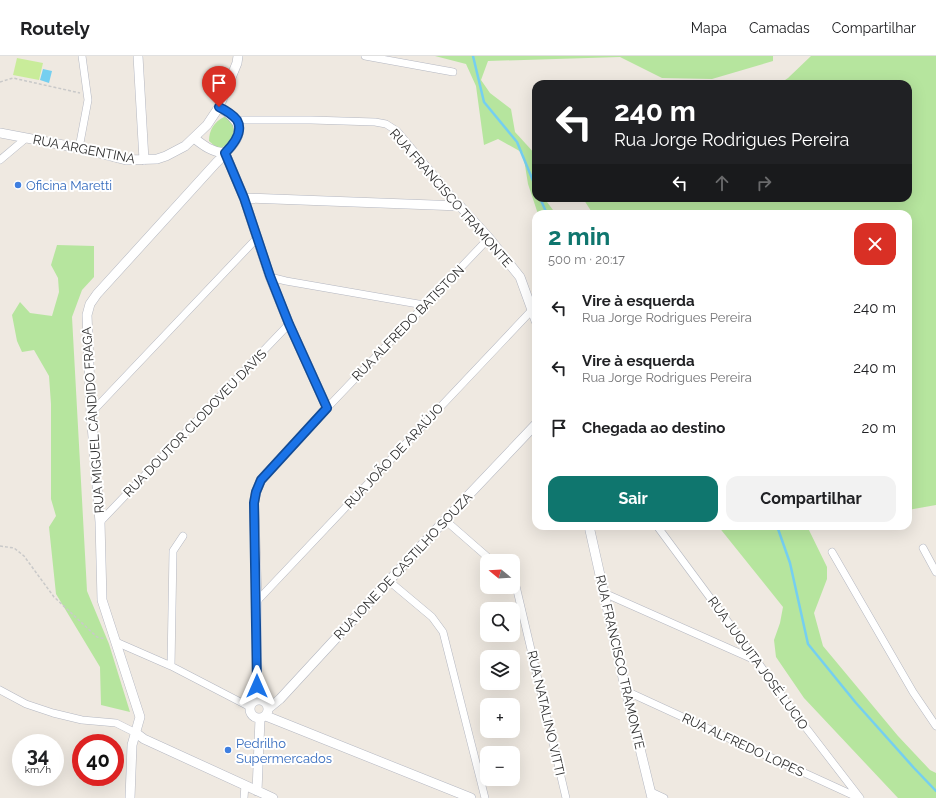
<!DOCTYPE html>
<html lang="pt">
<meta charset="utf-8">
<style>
body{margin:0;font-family:Raleway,sans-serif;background:#f2f2f2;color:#202124;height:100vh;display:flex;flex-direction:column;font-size:15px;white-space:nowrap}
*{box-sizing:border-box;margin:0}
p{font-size:13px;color:#757577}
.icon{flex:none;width:22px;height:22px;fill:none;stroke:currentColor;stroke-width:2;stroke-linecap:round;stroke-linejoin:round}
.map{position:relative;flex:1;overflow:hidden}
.side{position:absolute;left:532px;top:154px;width:380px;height:320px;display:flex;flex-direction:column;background:#fff;border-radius:12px;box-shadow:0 4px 16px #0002}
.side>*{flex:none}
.hud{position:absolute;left:532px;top:24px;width:380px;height:122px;border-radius:12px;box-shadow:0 4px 16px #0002;background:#202124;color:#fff;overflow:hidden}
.needle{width:26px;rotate:288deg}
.fabs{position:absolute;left:480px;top:498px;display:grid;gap:8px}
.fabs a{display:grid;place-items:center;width:40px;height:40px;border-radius:8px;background:#fff;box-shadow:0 4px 16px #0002;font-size:20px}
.speed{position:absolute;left:12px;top:678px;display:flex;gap:8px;font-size:20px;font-weight:700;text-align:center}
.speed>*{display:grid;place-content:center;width:52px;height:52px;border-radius:50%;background:#fff;box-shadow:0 4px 16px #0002;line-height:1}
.speed small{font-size:10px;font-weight:400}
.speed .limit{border:6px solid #d22;background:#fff;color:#111}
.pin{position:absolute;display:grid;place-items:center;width:34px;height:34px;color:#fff;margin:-41px -17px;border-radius:50% 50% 50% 0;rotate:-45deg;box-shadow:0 0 4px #0007}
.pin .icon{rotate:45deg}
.me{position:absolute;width:44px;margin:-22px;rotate:0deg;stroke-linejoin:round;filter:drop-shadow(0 0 3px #0008)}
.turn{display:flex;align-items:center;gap:14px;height:84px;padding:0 16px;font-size:18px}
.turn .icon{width:52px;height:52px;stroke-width:2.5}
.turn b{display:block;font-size:28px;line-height:34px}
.lanes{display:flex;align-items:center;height:38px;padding:0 16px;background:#0003;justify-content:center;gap:20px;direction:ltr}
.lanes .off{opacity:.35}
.round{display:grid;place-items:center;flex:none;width:42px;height:42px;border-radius:12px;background:#f2f2f2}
.summary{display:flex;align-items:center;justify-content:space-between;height:68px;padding:0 16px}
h1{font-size:24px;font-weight:700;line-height:30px;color:#0f766e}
.primary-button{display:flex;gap:8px;margin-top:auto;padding:8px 16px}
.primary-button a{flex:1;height:46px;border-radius:12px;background:#0f766e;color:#fff;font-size:16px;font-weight:700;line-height:46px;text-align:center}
.primary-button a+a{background:#f2f2f2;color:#202124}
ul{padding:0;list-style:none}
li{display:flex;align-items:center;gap:12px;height:60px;padding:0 16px}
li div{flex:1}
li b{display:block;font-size:15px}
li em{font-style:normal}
header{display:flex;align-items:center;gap:24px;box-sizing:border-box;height:56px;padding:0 20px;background:#fff;border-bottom:1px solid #e0e0e0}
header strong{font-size:19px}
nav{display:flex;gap:22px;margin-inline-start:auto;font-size:14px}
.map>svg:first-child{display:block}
.green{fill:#b6e59e}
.pitch{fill:#c9ec9a}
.water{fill:#75cff0}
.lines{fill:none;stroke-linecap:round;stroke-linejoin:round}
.stream{stroke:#75cff0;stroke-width:2.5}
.street-casing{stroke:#b4b7c1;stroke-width:8}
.secondary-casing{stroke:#b4b7c1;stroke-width:10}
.path{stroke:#c9c9c9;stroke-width:1.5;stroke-dasharray:3 2;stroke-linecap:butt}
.street{stroke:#fff;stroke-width:7}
.secondary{stroke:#fff;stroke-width:9}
.route-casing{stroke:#114b97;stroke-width:10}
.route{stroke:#1a73e8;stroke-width:7}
.shop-dot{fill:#3f7fe0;stroke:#fff;stroke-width:1.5}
.labels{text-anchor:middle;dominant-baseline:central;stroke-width:4;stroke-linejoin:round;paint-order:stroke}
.street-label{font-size:13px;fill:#2e2e2e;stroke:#fff}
.shop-label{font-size:13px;fill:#366cbe;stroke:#fff;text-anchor:start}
</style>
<header>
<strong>Routely</strong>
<nav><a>Mapa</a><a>Camadas</a><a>Compartilhar</a></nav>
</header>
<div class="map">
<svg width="936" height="742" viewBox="0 0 936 742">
<rect width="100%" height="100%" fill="#efe9e1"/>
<!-- green -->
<path class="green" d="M435,0H773V5L712,23L662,22L620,1L488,5L481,24L490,37L511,53L515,76L536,99V142H544L556,158H538L528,128L523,97L498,83L484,89L476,30L466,8Z
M811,0H936V449L908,454V158H593L584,144L583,142H908V28H779L788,22Z
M224,61C242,63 234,90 218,93L209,85C209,74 214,66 224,61Z
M57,189L94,190V221L82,234L72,261L87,535L109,588L130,656L101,649L100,611L56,538L49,471L56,460L51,443V348L49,320L34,294L22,296L17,285L12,259L20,246L30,257L52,260L59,236L58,222L51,209Z
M718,470H807L827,511V523L814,557L823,590L898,680L930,714L936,717V742H898L804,642L776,601L774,584L780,567L783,551Z"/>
<!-- pitch -->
<path class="pitch" d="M17,2L43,7L39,24L13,19Z"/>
<!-- water -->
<path class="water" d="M43,13L52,15L49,27L40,24Z"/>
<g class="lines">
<!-- stream -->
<path class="stream" d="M473,0L484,46L517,86L536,132
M540,142L547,158
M777,470L790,507L808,588L856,647L914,712L936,735"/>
<defs>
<path id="street" d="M365,0L453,16
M237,64H311L375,66L386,68L397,75L460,150
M79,92L88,44L82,0
M0,104L25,83
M270,221L286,225L424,249
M327,352L489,182
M91,357L258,181
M445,464L492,505
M100,466L289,268
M657,470L757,605L790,651L860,742
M923,492L936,516
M832,496L913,636L936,670
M389,525L432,561L443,576L485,742
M513,525L516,530L566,742
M604,537L755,604
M257,545L532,254
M116,586L171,610L250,651
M171,610L173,495L183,480
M0,634L26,648L53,657L82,664L116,667L136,677
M626,635L859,742
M651,736L664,742
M244,742L245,729"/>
<path id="secondary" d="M138,0L144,104
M0,77L79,92L126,104L157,103L166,100L185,90L207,69L219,51L237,7L238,0
M194,82C204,90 212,96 225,97C246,78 242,65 219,51
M225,97L244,142L270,221L289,268L327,352L261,424L256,436L254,447L257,545V644
M244,142L460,150L489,182L520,221L536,265
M589,470L626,635L652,742
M250 653a9 9 0 1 1 18 0a9 9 0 1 1-18 0Z
M269,652L280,643L445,464L536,368
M266,660L471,742
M136,677L144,683L273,742
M257,735L260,663
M130,742L132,689L140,661L102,544L100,466L91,357L87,259L90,248L97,238L216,107L225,98"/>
</defs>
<!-- street casing -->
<use href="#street" class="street-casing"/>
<!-- secondary casing -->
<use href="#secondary" class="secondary-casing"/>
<!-- path -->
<path class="path" d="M0,26L13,22L80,37
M0,490L14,492L24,500L54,541L97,581L105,583"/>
<!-- street -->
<use href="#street" class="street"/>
<!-- secondary -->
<use href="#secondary" class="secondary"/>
</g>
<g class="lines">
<defs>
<path id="route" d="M219,51C225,54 233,59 237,64C244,76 233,89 225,97L244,142L270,220L289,268L327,352L261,424L256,436L254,447L257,630"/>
</defs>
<!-- route casing -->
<use href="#route" class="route-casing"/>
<!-- route -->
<use href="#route" class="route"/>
</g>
<!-- markers -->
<g class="shop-dot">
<circle cx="18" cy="129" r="4"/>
<circle cx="228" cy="694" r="4"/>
</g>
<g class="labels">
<!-- street labels -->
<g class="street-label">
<text transform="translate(84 93) rotate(11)">RUA ARGENTINA</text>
<text transform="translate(451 142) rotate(49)">RUA FRANCISCO TRAMONTE</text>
<text transform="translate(408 267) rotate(-46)">RUA ALFREDO BATISTON</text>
<text transform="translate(93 364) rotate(-94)">RUA MIGUEL CÂNDIDO FRAGA</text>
<text transform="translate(195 367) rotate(-46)">RUA DOUTOR CLODOVEU DAVIS</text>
<text transform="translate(394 400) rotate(-47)">RUA JOÃO DE ARAÚJO</text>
<text transform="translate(403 510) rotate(-47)">RUA IONE DE CASTILHO SOUZA</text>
<text transform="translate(620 606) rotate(77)">RUA FRANCISCO TRAMONTE</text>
<text transform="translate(758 607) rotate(54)">RUA JUQUITA JOSÉ LUCIO</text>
<text transform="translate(546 657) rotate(77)">RUA NATALINO VITTI</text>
<text transform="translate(743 689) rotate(25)">RUA ALFREDO LOPES</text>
</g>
<!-- shop labels -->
<g class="shop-label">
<text x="26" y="129">Oficina Maretti</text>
<text x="236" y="687">Pedrilho<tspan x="236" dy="15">Supermercados</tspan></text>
</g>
</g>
</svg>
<div class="fabs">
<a><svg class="needle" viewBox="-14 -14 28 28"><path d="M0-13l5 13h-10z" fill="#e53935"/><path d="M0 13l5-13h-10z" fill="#757577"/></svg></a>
<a><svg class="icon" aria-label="search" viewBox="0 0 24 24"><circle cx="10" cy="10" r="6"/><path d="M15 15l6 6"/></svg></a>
<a><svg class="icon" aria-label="layers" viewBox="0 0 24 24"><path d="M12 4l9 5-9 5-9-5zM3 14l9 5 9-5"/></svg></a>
<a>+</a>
<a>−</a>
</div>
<div class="speed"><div>34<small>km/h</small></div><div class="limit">40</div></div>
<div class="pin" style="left:219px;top:51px;background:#d93025"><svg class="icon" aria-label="arrive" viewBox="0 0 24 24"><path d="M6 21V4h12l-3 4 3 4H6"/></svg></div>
<svg class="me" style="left:257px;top:630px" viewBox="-20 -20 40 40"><path d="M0-17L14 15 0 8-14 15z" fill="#1a73e8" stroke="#fff" stroke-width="4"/></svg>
<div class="hud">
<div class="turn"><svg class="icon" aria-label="left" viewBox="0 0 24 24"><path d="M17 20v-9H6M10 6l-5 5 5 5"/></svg><div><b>240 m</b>Rua Jorge Rodrigues Pereira</div></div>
<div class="lanes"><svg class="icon" aria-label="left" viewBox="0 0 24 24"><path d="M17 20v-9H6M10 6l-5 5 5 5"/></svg><svg class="icon off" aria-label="ahead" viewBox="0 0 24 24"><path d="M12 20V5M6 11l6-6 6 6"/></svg><svg class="icon off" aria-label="right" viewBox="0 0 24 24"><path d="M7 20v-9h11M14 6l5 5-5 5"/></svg></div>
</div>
<section class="side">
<div class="summary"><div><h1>2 min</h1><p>500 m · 20:17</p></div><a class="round" style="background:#d93025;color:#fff"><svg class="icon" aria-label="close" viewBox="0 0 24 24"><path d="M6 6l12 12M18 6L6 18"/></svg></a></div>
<ul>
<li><svg class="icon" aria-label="left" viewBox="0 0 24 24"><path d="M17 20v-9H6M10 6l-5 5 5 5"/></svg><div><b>Vire à esquerda</b><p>Rua Jorge Rodrigues Pereira</p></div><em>240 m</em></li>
<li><svg class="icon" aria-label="left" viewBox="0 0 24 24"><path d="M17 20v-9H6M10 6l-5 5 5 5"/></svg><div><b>Vire à esquerda</b><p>Rua Jorge Rodrigues Pereira</p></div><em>240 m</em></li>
<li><svg class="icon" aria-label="arrive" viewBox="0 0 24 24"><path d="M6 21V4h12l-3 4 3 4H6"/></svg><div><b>Chegada ao destino</b></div><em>20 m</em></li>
</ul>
<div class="primary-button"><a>Sair</a><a>Compartilhar</a></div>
</section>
</div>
